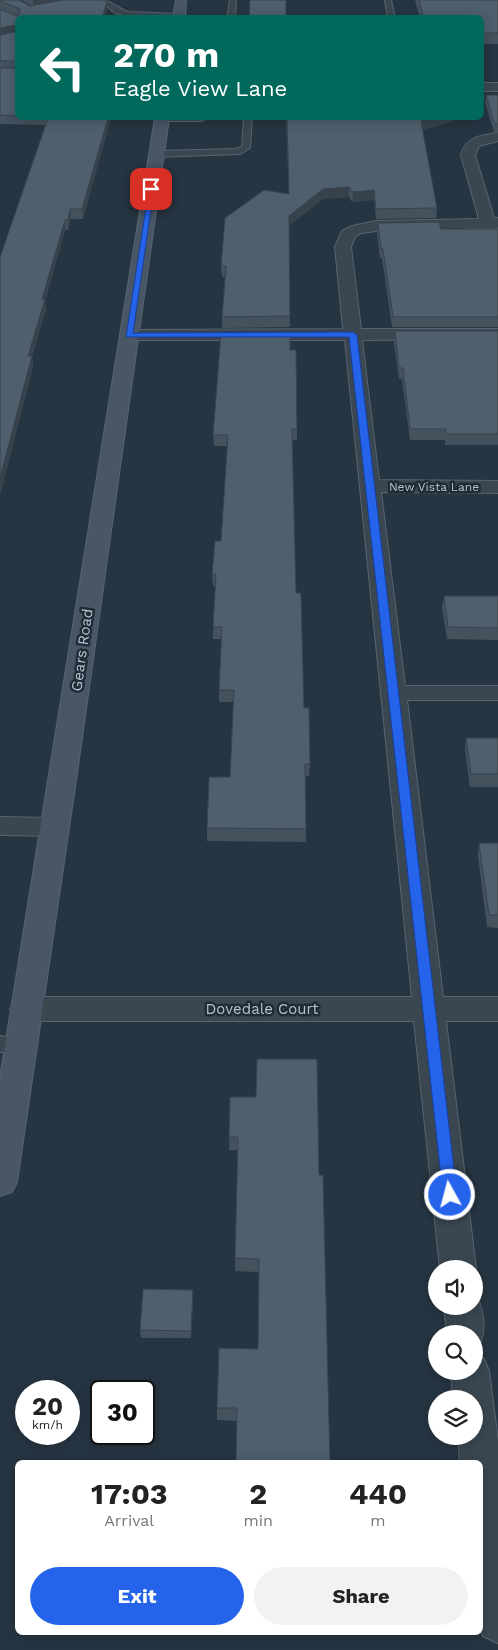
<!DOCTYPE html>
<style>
body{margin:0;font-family:"Work Sans",sans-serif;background:#f2f2f2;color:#222;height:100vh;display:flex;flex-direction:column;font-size:19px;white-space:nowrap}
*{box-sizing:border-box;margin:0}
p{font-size:16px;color:#767676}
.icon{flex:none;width:28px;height:28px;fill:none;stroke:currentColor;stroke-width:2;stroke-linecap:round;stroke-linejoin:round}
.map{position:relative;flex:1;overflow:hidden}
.panel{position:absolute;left:15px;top:1460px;width:468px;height:175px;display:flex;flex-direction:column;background:#fff;border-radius:8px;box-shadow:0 2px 12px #0003}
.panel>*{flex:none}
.hud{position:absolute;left:15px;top:15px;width:469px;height:105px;border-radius:8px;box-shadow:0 2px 12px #0003;background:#00695c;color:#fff;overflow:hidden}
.buttons{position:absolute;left:428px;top:1260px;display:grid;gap:10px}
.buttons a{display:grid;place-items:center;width:55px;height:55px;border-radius:50%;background:#fff;box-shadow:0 2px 12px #0003;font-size:25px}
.speed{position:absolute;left:15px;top:1380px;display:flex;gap:10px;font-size:25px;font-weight:700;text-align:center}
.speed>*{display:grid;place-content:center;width:65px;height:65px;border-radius:50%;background:#fff;box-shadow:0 2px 12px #0003;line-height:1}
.speed small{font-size:12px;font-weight:400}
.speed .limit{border:2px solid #111;border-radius:8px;background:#fff;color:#111}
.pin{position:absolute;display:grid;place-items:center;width:42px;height:42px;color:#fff;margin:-21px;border-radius:10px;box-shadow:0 2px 8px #0006}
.me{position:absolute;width:55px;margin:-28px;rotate:353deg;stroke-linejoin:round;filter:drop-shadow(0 0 4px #0008)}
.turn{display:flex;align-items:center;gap:18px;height:105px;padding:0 15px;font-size:22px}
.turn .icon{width:65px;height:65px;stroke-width:2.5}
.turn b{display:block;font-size:35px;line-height:42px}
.eta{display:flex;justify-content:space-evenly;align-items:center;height:85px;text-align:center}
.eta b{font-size:30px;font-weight:700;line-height:35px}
.action{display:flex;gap:10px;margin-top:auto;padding:10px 15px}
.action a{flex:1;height:58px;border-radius:30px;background:#2563eb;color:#fff;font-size:20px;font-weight:700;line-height:58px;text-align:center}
.action a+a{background:#f2f2f2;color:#222}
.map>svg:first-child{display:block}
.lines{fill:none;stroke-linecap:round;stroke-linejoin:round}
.service-casing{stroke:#58646f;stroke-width:2}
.minor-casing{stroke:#58646f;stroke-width:2}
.tertiary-casing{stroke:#58646f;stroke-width:2}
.secondary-casing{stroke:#58646f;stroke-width:2}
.service{fill:#3a4751;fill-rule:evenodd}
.minor{fill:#3a4751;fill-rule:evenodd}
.tertiary{fill:#3a4751;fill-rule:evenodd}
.secondary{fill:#485665;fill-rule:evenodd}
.wall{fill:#44525e}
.shaded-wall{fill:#37424c}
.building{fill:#4f5f6d;stroke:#37424c}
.route{fill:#2563eb;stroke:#184099}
.labels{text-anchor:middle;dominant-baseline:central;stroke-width:5;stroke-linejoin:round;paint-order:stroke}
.far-street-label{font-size:12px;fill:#b7c1cc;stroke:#1f2c37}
.street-label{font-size:15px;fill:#b7c1cc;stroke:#1f2c37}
</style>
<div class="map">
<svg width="498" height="1650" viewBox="0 0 498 1650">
<rect width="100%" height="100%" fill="#263542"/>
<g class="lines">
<defs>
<path id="service" d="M100,0C111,0 117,8 128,12L179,14L183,16H127L115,13Z
M230,0H236L235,18H227Z
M385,0H391L395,18H388Z
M158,118H206L202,121H162Z
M244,118H252L250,148L240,154L157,157L153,154L157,151L236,149L242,147Z
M0,1036L27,1040L30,1045L27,1050L20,1053L0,1052Z"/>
<path id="minor" d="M498,133V141L479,146L475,155L494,218H498V228L376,231L361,233L355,237L351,247L361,329H498V339L362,340L379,480L498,481V493L381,492L405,686H498V700H407L443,997H498V1021H446L476,1269L474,1274V1269H440L414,1021H26L15,1017L10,1009L15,1001L26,997H412L345,340H129L123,339L120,335L123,331L129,330L343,329L335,247L342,231L352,226L376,221L479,219L461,155C465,137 482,135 498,133Z
M0,817L54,818L64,821L68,827L64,833L54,836L0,835Z
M474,1293L476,1294C484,1312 487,1329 479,1346L474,1348V1334H447L444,1306H474Z
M474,1355L484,1359L489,1371L498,1441V1643L483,1636L480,1630V1462H460L458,1436H474V1399H453L451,1371H474Z"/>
<path id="tertiary" d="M481,83H498V91H481Z"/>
<path id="secondary" d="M176,0H186L185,18H173Z
M155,118H169L77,773L17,1182L12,1192L0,1196V1078Z"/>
</defs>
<!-- service casing -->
<use href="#service" class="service-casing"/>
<!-- minor casing -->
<use href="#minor" class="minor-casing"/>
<!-- tertiary casing -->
<use href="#tertiary" class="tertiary-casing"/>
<!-- secondary casing -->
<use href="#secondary" class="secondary-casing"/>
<!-- service -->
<use href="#service" class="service"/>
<!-- minor -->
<use href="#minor" class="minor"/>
<!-- tertiary -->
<use href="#tertiary" class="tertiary"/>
<!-- secondary -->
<use href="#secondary" class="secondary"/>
</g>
<!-- wall -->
<path class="wall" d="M0,0L30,6H32L21,0H103L107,10L105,18H18V118H111L83,219H71L68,230H65L45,302L46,309L32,357L33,367L0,495L45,125L0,124Z
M415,0H498V44H481V18H420Z
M486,95H498V133L494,132L485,103Z
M286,118H453V121L422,130L437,208L436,218L376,219L374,200L352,202L349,197L323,199L289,225L290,327L222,328V317L225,277H222L221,266L289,194Z
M378,223L441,229H498V327H392L382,258H380L377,233Z
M395,331H498V445H445V440H410L402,379H399L394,342Z
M290,350L297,429V440H292L296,593L304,708L310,764L309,776H306V842L207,841V828L230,777L233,702H219V690L221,639H213V627L215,586H213L212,574L221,541L227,446H214L213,435Z
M444,596H498V640L447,639L442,608Z
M466,738H498V787H470L465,750Z
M479,843H498V928L487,927L478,856Z
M230,1097L319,1175L237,1421L217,1420V1408L258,1349L259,1272L235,1271L238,1150H229Z
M193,1297L191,1338H141L140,1330Z"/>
<!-- shaded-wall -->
<path class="shaded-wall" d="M33,0H74L33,6Z
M107,2V10L105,18H102Z
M17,24L18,32L0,37V28Z
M108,118H111L83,219L82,209Z
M433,118H453V121L420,131L421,121Z
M349,187V197L323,199L289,226V216L323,189Z
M374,190V200L352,202L353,192Z
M70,209L71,219L68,230V220Z
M65,220V230L45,302L46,309L32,357L33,367L0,495V478L28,356L42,299Z
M193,1290V1297L191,1338V1331Z"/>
<!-- building -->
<path class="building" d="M0,0H19L30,6L63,0H103L107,2L102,18H18V25L0,28V9L17,16L19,15L20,9L0,1Z
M250,0H286V18H249Z
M419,0H498V33H481V18H424Z
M18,31V61H0V35Z
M0,68H18V116L0,115Z
M486,95H498V124L494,123Z
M48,118H108L82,209H70L68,220H65L42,299H45L28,356H32L0,478V257Z
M287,118H433L421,121L437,208L376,209L374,190L353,192L349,187L323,189L289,216L290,316L222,317L226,266H221L225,218L264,190L289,194Z
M439,222L441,229H498V317H393L383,249H381L378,223Z
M395,331H498V434H446V429H410L403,368H399Z
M221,332H290V350H296L297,429H292L296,593H301L304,708H309L310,764H305L306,829L207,828L209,777H230L234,690H219L222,627H213L216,574H212L215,541H221L228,435H213Z
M444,596H498V628L448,627Z
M466,738H498V774H471Z
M479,843H498V915H489Z
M257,1059H317L319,1175H323L330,1462H236L237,1408H217L219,1348L258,1349L259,1259L235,1258L238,1137H229L230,1097H256Z
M143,1289L193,1290L191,1331L140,1330Z"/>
<!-- route -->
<path class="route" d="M149,188L154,189L133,333L353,332L357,335L457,1195L455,1199L450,1201L445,1199L443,1195L349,337H126Z"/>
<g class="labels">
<!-- far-street labels -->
<g class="far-street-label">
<text x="434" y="487">New Vista Lane</text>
</g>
<!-- street labels -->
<g class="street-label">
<text transform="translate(82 650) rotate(-82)">Gears Road</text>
<text x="262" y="1009">Dovedale Court</text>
</g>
</g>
</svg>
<div class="buttons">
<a><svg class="icon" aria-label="sound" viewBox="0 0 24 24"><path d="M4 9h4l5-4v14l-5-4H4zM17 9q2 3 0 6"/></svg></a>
<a><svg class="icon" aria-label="search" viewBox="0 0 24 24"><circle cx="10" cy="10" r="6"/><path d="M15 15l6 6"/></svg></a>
<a><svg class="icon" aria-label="layers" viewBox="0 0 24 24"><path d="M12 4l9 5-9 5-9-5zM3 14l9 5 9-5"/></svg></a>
</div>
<div class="speed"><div>20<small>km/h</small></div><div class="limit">30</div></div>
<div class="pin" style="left:151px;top:189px;background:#d93025"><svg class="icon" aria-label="arrive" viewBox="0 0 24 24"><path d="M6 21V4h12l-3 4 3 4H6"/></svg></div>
<svg class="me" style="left:450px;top:1195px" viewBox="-20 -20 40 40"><circle r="17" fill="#2563eb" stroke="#fff" stroke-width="3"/><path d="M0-11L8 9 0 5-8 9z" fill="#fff"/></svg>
<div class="hud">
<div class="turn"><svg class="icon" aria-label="left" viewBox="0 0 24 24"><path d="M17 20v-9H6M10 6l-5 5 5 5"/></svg><div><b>270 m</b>Eagle View Lane</div></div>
</div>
<section class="panel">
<div class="eta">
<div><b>17:03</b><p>Arrival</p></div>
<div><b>2</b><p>min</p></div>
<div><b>440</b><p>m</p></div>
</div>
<div class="action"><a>Exit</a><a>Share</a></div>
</section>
</div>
